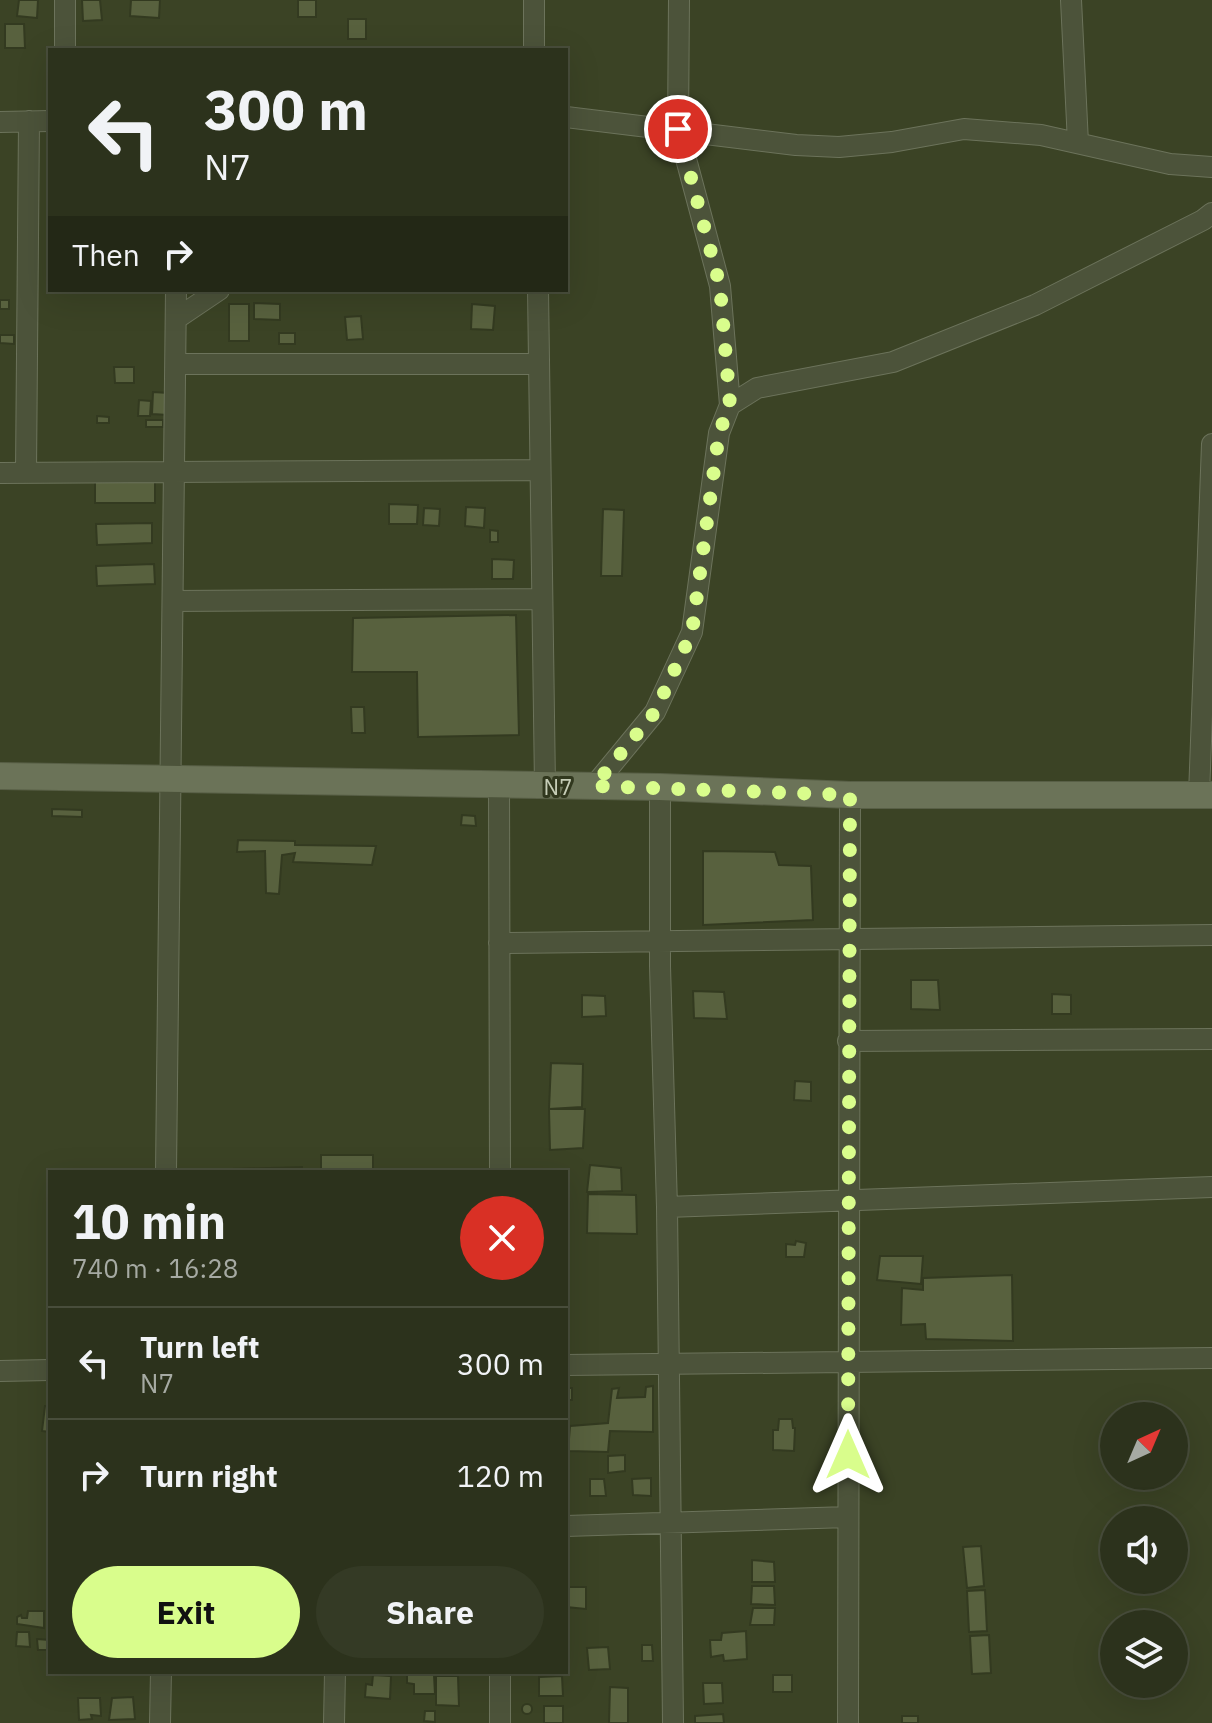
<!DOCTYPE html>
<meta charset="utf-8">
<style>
body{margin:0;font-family:"IBM Plex Sans",sans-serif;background:#343a25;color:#f1f3f6;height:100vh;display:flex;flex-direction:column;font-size:30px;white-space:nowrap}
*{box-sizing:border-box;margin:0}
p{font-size:26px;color:#a6aaa3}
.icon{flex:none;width:44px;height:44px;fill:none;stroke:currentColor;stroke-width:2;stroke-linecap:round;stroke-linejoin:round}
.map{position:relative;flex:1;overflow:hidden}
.details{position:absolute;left:48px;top:1170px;width:520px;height:504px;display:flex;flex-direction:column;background:#2c321c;border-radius:0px;box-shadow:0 8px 32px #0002,0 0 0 2px #484d3b}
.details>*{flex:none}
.guide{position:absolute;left:48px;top:48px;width:520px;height:244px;border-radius:0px;box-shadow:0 8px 32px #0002,0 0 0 2px #484d3b;background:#2c321c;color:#f1f3f6;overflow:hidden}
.needle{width:52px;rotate:44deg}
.controls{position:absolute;left:1100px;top:1402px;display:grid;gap:16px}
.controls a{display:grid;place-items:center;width:88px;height:88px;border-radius:50%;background:#2c321c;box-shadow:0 8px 32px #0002,0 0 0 2px #484d3b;font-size:40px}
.pin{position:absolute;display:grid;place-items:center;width:68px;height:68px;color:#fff;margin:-34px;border:4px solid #fff;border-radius:50%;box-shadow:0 2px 8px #0007}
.me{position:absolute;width:88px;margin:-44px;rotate:0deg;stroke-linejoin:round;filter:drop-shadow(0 0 6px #0008)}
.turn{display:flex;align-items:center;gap:28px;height:168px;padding:0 24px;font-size:36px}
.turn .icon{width:104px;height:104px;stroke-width:2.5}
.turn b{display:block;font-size:56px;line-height:68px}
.then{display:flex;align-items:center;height:76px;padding:0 24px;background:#0003;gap:16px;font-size:30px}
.round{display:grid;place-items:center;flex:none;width:84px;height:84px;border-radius:42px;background:#343a25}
.head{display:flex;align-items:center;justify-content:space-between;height:136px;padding:0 24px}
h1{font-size:48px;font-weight:700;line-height:60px}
.cta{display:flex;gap:16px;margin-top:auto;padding:16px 24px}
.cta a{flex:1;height:92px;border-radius:48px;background:#d9fd8c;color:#111;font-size:32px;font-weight:700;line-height:92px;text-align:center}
.cta a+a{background:#343a25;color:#f1f3f6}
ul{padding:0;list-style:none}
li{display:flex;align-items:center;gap:24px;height:112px;padding:0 24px;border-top:2px solid #484d3b}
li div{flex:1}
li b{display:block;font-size:30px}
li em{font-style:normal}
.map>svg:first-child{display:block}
.building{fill:#58613e;stroke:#333a20;stroke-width:2}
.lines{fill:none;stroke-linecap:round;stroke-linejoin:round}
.minor-casing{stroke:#6c735b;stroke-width:22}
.major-casing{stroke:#585f46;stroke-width:28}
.minor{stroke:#4c533a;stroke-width:20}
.major{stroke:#6b7358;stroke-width:26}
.route{stroke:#d9fd8c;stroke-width:14;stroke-dasharray:0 25.2}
.labels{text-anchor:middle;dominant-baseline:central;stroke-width:6;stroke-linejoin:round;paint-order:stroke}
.street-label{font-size:22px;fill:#c6cdb7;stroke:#31381e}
</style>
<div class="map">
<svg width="1212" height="1723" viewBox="0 0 1212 1723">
<rect width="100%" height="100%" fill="#3b4325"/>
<!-- building -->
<path class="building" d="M19,0H38L37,18L17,16Z
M82,0H100L102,20L83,21Z
M131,0H160L159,18L130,16Z
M298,0H316V17H298Z
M348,19H366V39H348Z
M5,24H24L25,48H5Z
M0,300H9V309H0Z
M254,303L280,304V320L254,319Z
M229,304H249V341H229Z
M472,304L495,306L493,330L471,329Z
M361,316L363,339L347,340L345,317Z
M279,333H295V344H279Z
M0,335H14V344L0,343Z
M114,367H134V383H115Z
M153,392L169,393L168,415L152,414Z
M139,400L151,401L150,416H138Z
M97,416L109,417V423H97Z
M146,420H163V427H146Z
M95,480H155V503H95Z
M389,504L418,505L417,524H389Z
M466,507L485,508L484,528L465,526Z
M424,508L440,509L439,526L423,525Z
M603,509L624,510L622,576H601Z
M152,523V543L97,545L96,524Z
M490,530L498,531V542H490Z
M492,559L514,560L513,579H492Z
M154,564L155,584L97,586L96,566Z
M516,615L519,735L418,737L417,672H352L353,618Z
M351,707H364L365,733H352Z
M52,809L82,810V817L52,816Z
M462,815L475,816L476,826L461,825Z
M238,840L295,841V845L376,846L372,865L293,862L295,853L282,855L279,894L266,893L265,851L237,852Z
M703,851L775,852L779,865L811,866L813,920L703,925Z
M911,980H938L940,1010L911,1009Z
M693,991L724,992L727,1019L694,1018Z
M1052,994L1071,995V1014H1052Z
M582,995L605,996L606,1016L582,1017Z
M551,1063L583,1064L582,1107L549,1109Z
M795,1081L811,1082V1101L794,1100Z
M549,1109H585L583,1148L550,1150Z
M321,1155H373V1170H321Z
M590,1165L621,1168L622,1191L587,1192Z
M302,1167V1172H201V1170Z
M588,1194L636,1195L637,1234L587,1233Z
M796,1241L806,1243L804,1257H786V1244L795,1245Z
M880,1256H923L921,1284L877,1280Z
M1012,1275L1013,1341L926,1339L925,1324L901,1325L902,1288L923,1290V1278Z
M653,1386V1432L610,1431L608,1452L568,1451L570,1426L608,1423L612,1389L619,1388L617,1398L645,1397L646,1387Z
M566,1388H572V1400H566Z
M45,1406H50V1432L42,1431Z
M779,1419H792L793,1428H795L794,1451L773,1450V1430H778Z
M625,1455V1471L608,1473V1456Z
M651,1478V1496L633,1495L632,1479Z
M590,1479H604L606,1496H590Z
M981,1546L984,1586L967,1588L963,1547Z
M752,1560L774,1562L775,1582H752Z
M752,1586H774L775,1605L751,1604Z
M566,1587H586V1609L566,1607Z
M985,1590L987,1631L969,1632L967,1591Z
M753,1608H775L774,1625H750Z
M28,1611H44V1628L17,1624V1617L21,1615L22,1618H27Z
M746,1631L747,1659L724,1661L723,1655L711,1657L710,1640H721L722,1633Z
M17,1632H29L30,1647L16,1646Z
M989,1635L991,1673L972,1674L970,1636Z
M37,1639L50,1640V1650H38Z
M642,1645H652L653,1661H642Z
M608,1647L610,1669L589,1670L587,1648Z
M373,1675L391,1676L390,1699L365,1697L366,1684L372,1685Z
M407,1675H434L435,1694H414V1684L407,1683Z
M773,1675H792V1692H773Z
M436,1676H458L459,1706L436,1705Z
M562,1676L563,1696H539V1677Z
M703,1683H722L723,1703L704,1704Z
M610,1687L628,1688V1723H609Z
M133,1697L135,1719L109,1720L112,1698Z
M78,1698H100L101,1716L91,1715L92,1719L79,1720Z
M522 1709a5 5 0 1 1 10 0a5 5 0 1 1-10 0Z
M544,1706H563V1723H544Z
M425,1711H435V1722L424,1721Z
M723,1714L724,1723H695V1716Z
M902,1716H918V1723H902Z"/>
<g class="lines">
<defs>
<path id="minor" d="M534,0V50
M679,0L678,129L720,286L730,405
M1071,0L1078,143
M65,50V0
M566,117L796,145L839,147L892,142L964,129L1041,135L1170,164L1212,167
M0,122L50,121
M538,290L545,786
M176,319L219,290
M176,364H539
M0,473L540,470
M26,473L29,121
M173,601L542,599
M499,785L500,1172
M594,786L655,712L692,632L719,433L730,405L757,388L893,362L1035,305L1203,220L1212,213
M660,787V966L667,1207L673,1723
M1199,795L1212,444
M499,943L1212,935
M848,1041L1212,1039
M166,1172L176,290
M667,1207L1212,1187
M566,1365L1212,1358
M0,1371L50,1370
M566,1526L848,1517
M500,1672V1723
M160,1723L161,1672
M334,1723L335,1672
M848,1723L850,795"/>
<path id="major" d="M0,776L660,787L850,795H1212"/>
</defs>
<!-- minor casing -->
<use href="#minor" class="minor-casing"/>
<!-- major casing -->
<use href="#major" class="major-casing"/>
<!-- minor -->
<use href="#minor" class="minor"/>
<!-- major -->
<use href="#major" class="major"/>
</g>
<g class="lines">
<!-- route -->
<path class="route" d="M678,129L720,286L730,405L719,433L692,632L655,712L594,786L850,795L848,1455"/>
</g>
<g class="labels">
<!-- street labels -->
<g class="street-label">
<text x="558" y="786">N7</text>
</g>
</g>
</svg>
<div class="controls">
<a><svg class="needle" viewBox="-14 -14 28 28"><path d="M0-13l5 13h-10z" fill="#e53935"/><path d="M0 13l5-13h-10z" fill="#a6aaa3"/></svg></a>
<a><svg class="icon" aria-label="sound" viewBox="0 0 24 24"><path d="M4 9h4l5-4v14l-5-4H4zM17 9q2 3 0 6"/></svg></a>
<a><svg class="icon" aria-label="layers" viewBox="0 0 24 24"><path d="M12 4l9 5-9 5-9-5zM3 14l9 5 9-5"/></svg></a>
</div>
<div class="pin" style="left:678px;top:129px;background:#d93025"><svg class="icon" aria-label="arrive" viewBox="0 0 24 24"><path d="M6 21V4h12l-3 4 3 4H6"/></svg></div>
<svg class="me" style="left:848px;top:1455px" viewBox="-20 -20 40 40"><path d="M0-17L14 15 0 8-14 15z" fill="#d9fd8c" stroke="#fff" stroke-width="4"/></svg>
<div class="guide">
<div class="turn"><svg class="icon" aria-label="left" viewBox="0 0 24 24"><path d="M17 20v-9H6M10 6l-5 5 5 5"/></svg><div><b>300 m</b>N7</div></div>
<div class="then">Then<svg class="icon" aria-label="right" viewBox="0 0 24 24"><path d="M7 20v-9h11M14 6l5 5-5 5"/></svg></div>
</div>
<section class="details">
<div class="head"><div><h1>10 min</h1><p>740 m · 16:28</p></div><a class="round" style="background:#d93025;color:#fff"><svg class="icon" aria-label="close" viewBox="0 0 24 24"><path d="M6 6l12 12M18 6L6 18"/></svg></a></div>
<ul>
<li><svg class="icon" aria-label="left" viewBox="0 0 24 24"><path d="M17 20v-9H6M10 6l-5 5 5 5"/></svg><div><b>Turn left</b><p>N7</p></div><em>300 m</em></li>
<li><svg class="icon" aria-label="right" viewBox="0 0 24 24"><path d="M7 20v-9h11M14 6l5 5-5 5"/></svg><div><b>Turn right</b></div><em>120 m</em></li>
</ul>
<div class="cta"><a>Exit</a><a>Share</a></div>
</section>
</div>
